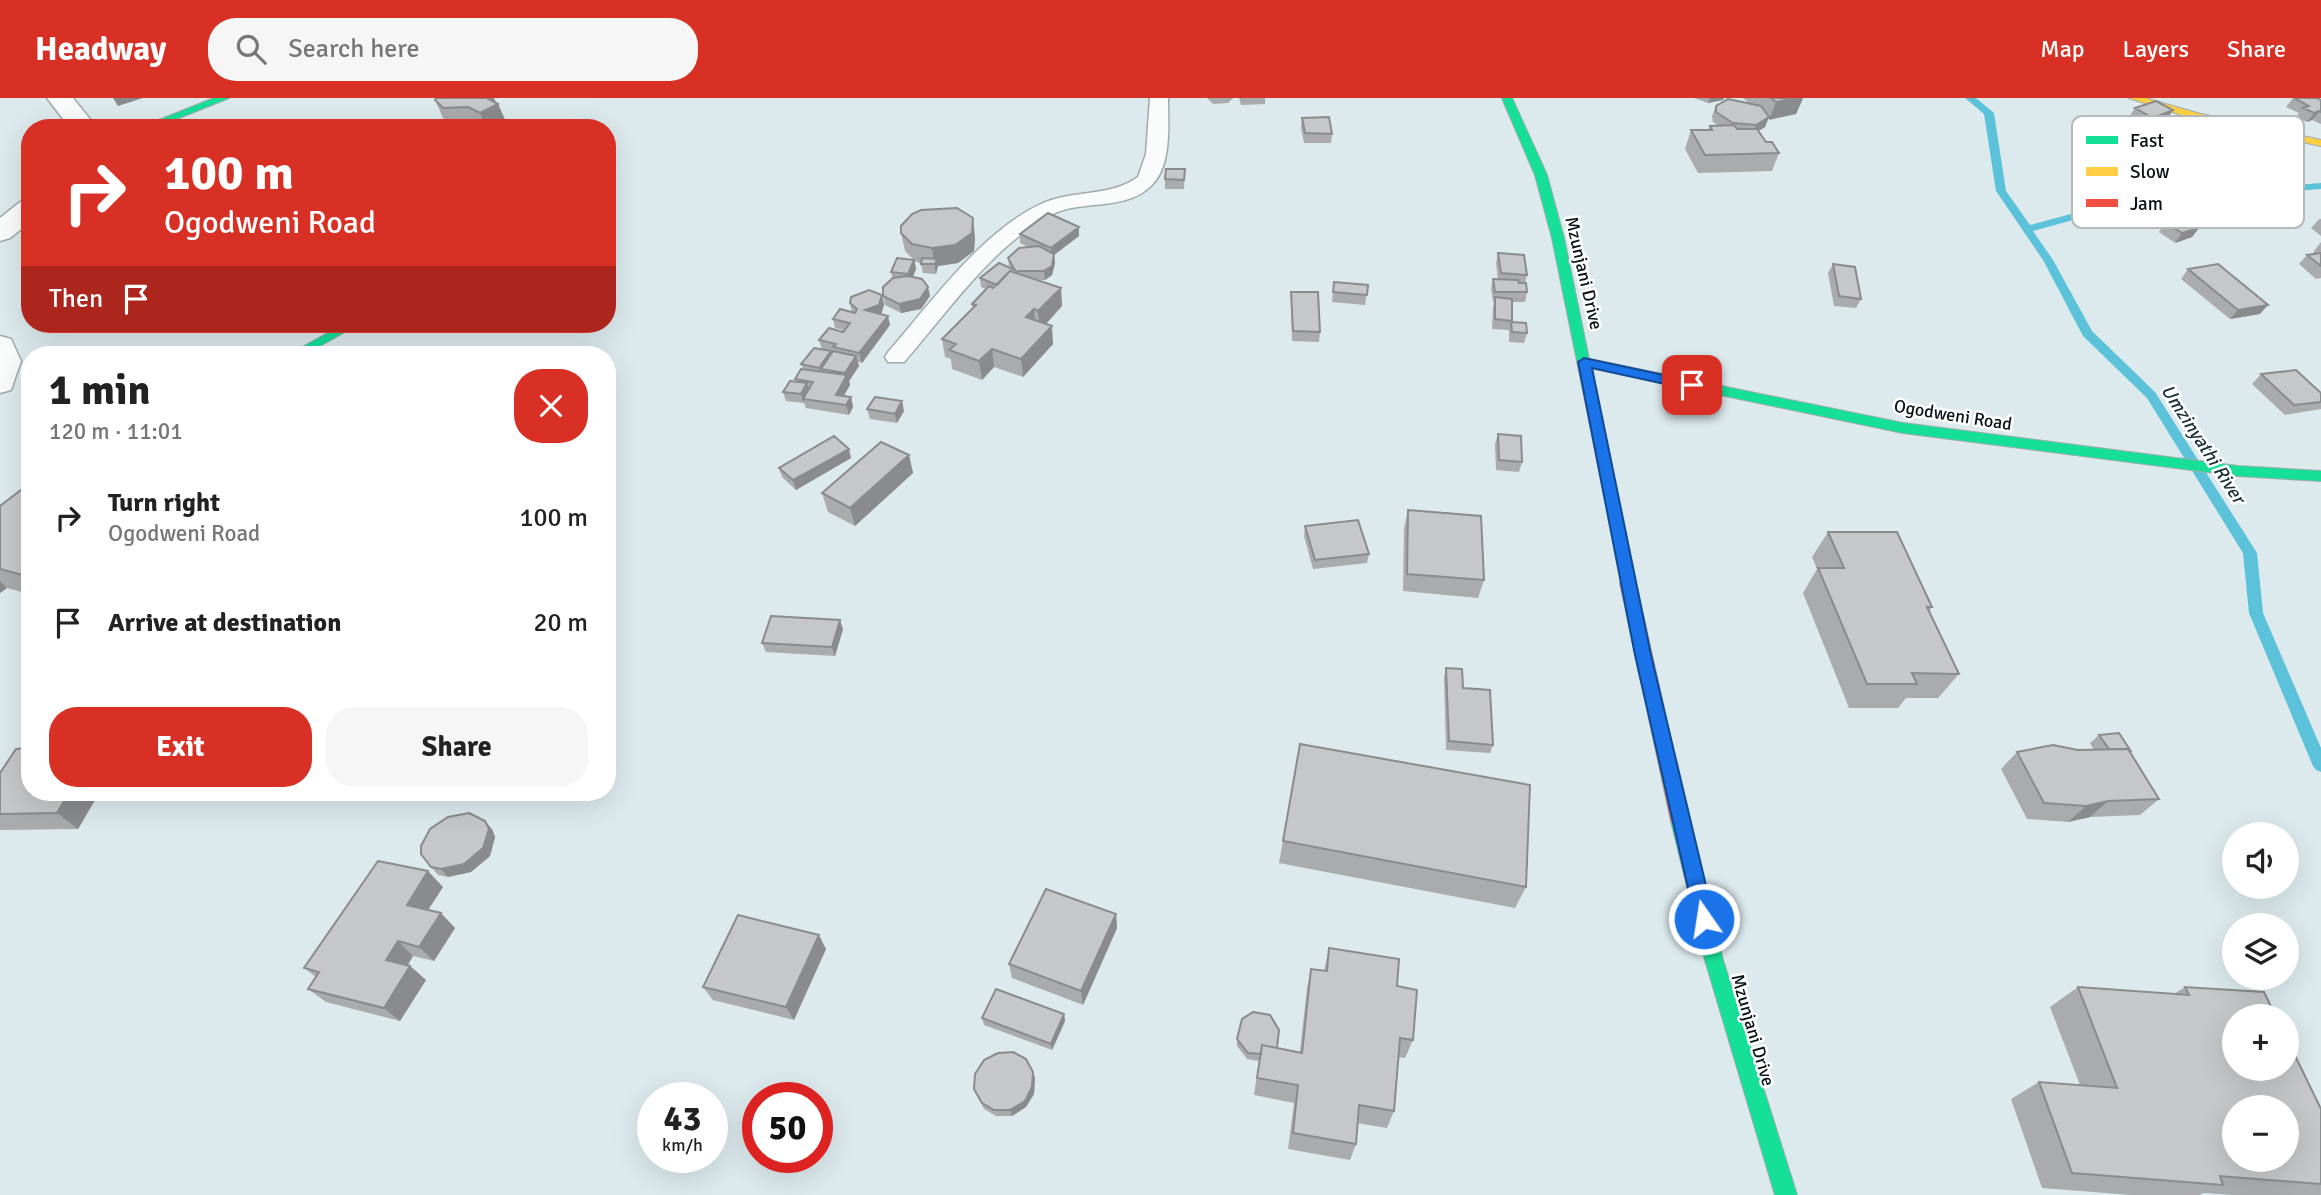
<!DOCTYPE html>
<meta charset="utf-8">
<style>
body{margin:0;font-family:Signika,sans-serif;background:#f6f6f6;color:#222;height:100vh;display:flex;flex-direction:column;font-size:26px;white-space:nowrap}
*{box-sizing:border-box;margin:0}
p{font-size:23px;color:#767676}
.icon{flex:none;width:38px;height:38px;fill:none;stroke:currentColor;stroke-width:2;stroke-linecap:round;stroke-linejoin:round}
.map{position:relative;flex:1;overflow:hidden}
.drawer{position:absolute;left:21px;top:248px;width:595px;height:455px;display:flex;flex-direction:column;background:#fff;border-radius:28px;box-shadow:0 7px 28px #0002}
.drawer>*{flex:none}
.guide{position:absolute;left:21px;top:21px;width:595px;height:214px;border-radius:28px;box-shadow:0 7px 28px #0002;background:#d93025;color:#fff;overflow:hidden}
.buttons{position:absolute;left:2222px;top:724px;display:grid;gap:14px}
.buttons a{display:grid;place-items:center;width:77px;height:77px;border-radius:50%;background:#fff;box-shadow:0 7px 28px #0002;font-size:35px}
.speed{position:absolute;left:637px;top:984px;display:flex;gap:14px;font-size:35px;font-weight:700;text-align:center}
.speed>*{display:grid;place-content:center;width:91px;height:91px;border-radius:50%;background:#fff;box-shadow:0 7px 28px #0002;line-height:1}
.speed small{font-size:18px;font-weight:400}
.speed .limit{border:10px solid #d22;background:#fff;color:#111}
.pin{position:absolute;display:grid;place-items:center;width:60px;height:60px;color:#fff;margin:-30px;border-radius:14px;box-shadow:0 4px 10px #0006}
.me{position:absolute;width:77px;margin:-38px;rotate:347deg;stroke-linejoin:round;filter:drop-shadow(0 0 5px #0008)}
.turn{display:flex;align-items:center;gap:24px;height:147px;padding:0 28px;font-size:32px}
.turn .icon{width:91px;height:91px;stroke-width:2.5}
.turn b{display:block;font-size:49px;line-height:60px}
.then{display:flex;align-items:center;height:66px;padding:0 28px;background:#0003;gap:14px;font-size:26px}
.round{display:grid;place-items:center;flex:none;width:74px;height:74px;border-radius:28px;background:#f6f6f6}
.overview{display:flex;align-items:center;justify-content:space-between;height:119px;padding:0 28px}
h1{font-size:42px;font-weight:700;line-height:52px}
.cta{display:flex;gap:14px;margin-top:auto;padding:14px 28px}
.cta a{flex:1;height:80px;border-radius:28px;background:#d93025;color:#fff;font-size:28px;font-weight:700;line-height:80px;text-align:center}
.cta a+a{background:#f6f6f6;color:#222}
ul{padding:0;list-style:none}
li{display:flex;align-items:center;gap:21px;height:105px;padding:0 28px}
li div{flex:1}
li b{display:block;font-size:26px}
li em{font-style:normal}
header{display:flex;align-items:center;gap:42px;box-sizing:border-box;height:98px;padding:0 35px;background:#d93025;color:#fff}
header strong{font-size:33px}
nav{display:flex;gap:38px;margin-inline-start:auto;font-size:24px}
.search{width:490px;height:63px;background:#f6f6f6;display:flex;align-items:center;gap:18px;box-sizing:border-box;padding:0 24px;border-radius:28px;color:#767676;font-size:26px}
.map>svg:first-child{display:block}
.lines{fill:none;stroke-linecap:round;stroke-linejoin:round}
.stream{fill:#5cc2da;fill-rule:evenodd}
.lane-casing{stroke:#9faaad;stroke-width:3}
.street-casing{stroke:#9faaad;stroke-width:3}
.fast-casing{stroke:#9faaad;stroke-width:2}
.slow-casing{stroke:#9faaad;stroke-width:2}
.jam-casing{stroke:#9faaad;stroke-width:2}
.lane{fill:#fafcfc;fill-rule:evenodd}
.street{fill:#fafcfc;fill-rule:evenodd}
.fast{fill:#16e098;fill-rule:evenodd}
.slow{fill:#ffcf43;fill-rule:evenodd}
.jam{fill:#f24e42;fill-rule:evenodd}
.wall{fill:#a9abad}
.shaded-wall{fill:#8a8b8d}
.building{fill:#c5c7c9;stroke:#8a8b8d;stroke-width:2;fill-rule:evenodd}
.route{fill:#1a73e8;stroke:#114b97;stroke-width:2}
.labels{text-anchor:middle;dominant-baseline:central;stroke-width:5;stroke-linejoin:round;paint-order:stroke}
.street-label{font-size:18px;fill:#091114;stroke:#fff}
.water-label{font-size:19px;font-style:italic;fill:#1a3036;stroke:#fff}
.key{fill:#fff;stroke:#b5b8b8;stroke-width:2}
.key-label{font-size:19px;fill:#091114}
</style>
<header>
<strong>Headway</strong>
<div class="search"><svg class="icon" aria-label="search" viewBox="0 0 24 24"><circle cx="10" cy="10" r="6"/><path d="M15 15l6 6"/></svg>Search here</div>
<nav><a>Map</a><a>Layers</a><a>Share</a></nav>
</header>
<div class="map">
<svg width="2321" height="1097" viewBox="0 0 2321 1097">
<rect width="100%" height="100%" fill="#dceaee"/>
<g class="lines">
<!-- stream -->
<path class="stream" d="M1965,0H1976L1994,15L2006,93L2030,127L2108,106L2165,97L2321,85V91L2165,103L2109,112L2033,133L2053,162L2092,233L2155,294L2257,455L2263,515L2321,650V674L2316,672L2313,668L2249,515L2243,455L2147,300L2083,238L2043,162L1996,93L1984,16Z"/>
<defs>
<path id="lane" d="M1150,0H1168C1168,26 1172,67 1152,87C1126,114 1081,101 1051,117C991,149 948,214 904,264H888L885,259L888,254C931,205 982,133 1041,106C1073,91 1109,100 1138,79L1146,56Z"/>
<path id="street" d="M47,0H73L97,30H70Z
M30,102V124L10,140L0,143V120L20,104Z
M0,238L11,241L21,263L11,292L0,295Z"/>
<path id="fast" d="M214,0H229L154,30H139Z
M1502,0H1512L1547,77L1564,140L1589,261L1903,325L2238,368L2321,373V383L2238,378L1903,335L1591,270L1636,485L1628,491L1623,489L1552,140L1535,77Z
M344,226H359L304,257H288Z
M1680,715L1686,718L1689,723L1723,862L1797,1097H1775L1705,862L1671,723L1674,718Z"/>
<path id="slow" d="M2129,0H2145L2197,15L2321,42V48L2191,20Z"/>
<path id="jam" d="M1628,479L1636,485L1689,723L1686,728L1680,731L1674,728L1671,723L1620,485Z"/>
</defs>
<!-- lane casing -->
<use href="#lane" class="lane-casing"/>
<!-- street casing -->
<use href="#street" class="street-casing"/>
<!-- fast casing -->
<use href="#fast" class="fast-casing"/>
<!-- slow casing -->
<use href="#slow" class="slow-casing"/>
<!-- jam casing -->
<use href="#jam" class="jam-casing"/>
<!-- lane -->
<use href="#lane" class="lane"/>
<!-- street -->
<use href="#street" class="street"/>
<!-- fast -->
<use href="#fast" class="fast"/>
<!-- slow -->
<use href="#slow" class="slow"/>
<!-- jam -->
<use href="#jam" class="jam"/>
</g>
<!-- wall -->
<path class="wall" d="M1207,0H1233L1228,5L1213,6Z
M1239,0H1265V6L1241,7Z
M1694,0H1724L1723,2L1708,5Z
M1743,0H1803L1796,16L1768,21L1765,29L1758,33L1766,44L1779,55L1772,73L1698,75L1685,51L1691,32H1708L1710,28H1719L1713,24L1712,18L1716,8L1749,5Z
M2293,0H2317L2321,2V26L2312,22L2307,24L2296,19L2299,15L2286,9Z
M435,2L496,5L498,6L506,24L494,30H482L476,27L451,28L443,20Z
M2135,10L2173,12L2167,21L2147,29L2129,19Z
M1302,20L1332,36L1331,45H1304L1301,30Z
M2193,33L2289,67L2228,81L2181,51Z
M1185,71L1184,91H1165V81Z
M2200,108L2228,115L2221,124L2206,126L2193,117Z
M2156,110L2187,122L2199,130L2192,139L2175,145L2159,134L2163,128L2149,120Z
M2319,121H2321V138L2311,130Z
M901,135L975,139L974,153L958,165L938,168L936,176L923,175L921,166L915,163L916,171L913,179L930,198L921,211L901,215L885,207L883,198L893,181L891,174L913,161L905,153Z
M1020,136L1079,138L1054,157L1055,165L1052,177L1045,182H1039L1061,190L1062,208L1046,226L1053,246L1023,279L994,269L982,282L952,271L951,261L945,259L942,241L973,211L972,206L986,191L981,189L980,180L1009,170L1008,160L1028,149L1020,145Z
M2321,144V180L2316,181L2299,166L2307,157L2313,156L2314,153Z
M1498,155L1527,177L1525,185L1527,194L1525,204H1512V224L1527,235L1524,245L1509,244V232L1492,231L1493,209L1494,204H1493L1491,190L1493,181H1498L1496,165Z
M1833,166L1861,201L1856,210L1834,208L1828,175Z
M2188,171L2260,216L2230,221L2181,181Z
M1334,184L1368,187L1365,207L1332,204Z
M1291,194L1320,234L1319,244L1292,243L1291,203Z
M882,197L884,207L881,216L890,227L862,265L858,264L859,268L849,283L850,287L844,298L851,299L853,309L849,317L806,310L804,305L786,303L783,294L796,284L795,281L803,271L801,266L822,251L819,242L844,232L835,230L833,221L852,214L850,205Z
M2261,276L2321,295V311L2285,317L2252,286Z
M867,311L904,313L897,325L870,321Z
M1498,336L1522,364L1519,374L1496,372L1495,346Z
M909,357L913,375L855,428L828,414L822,395Z
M851,360L796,392L782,379L779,370Z
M30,385V496L7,490L0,495V408Z
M1408,412L1484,482L1478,500L1403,493L1404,430Z
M1305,428L1369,456L1367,465L1313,471L1304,438Z
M1828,434L1932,509L1929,513L1959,576L1938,600H1906L1898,610H1849L1803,495L1817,471L1812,459Z
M843,531L835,558L766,554L762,545Z
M1446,570L1493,647L1490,655L1446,652L1444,579Z
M2099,637L2129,653L2159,701L2140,717L2090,719L2068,724L2027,721L2001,671L2017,654L2094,652L2090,645Z
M0,675L30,695H99L78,731L0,732Z
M492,731L495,739L490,758L471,774L448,779L438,777L431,769Z
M1283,743L1526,789L1515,810L1279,765Z
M443,789L428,812L455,830L434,863L413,858L408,867L410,868L426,882L400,923L326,904L308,891L316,879L304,870Z
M1116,816L1117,830L1083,907L1012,880L1009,866Z
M1329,850L1397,888L1413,942L1405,960L1398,959L1394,1013L1387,1030L1357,1025L1356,1046L1350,1062L1288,1051L1294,1005L1254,997L1259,963L1247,961L1237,948V941L1300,954L1307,890L1311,871L1324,873Z
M826,851L794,922L713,902L703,889Z
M2078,889L2174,896L2185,889L2321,1011V1097H2233L2204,1095L2199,1097H2131L2042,1090L2011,1001L2039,984L2080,987L2050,909Z
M1064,916L1065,923L1052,952L984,927L982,920Z
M1033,974L1035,980L1034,996L1026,1009L1012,1018H996L984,1011L974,991Z"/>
<!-- shaded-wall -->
<path class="shaded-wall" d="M113,0H143L118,8Z
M486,0H494L497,7L498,6L506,24L494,30H486L480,15Z
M1710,0H1724L1723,2L1708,5Z
M1796,0H1803L1796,16L1769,22L1776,4Z
M2173,12L2167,21L2147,29L2153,20Z
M2320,13L2312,22L2307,24L2314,15Z
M1769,19L1765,29L1752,37L1756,27Z
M2303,49L2289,67L2228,81L2241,63Z
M2228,115L2221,124L2206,126L2213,117Z
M973,120L975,139L974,153L958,165L938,168L936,176L932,150Z
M1079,129V138L1054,157L1055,165L1052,177L1045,182L1044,173L1051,159V150Z
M2199,130L2192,139L2175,145L2182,135Z
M914,162L916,171L910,185L908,176Z
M928,189L930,198L921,211L901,215L899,206Z
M1061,190L1062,208L1040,232L1038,213Z
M882,197L884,207L881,217L865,212Z
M2268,207L2260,216L2230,221L2238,212Z
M1034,211L1035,230L1026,219Z
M888,218L890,227L862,265L859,255Z
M1052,228L1053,246L1023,279L1021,261Z
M992,251L994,269L982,282L979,263Z
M856,258L859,268L849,283L850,287L839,306L836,297L846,280L845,275Z
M807,285L810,295L803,301L804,306L801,296Z
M851,299L853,309L849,317L846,307Z
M902,303L904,313L897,325L895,316Z
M849,351L851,360L796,392L793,382Z
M909,357L913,375L855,428L850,410Z
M30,470V484L22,477Z
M0,483L7,490L0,495Z
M840,522L843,531L835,558L832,549Z
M69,695H99L78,731L57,715Z
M2108,703L2090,719L2068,724L2086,708Z
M485,723L492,731L495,739L490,758L471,774L448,779L441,771Z
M428,773L443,789L422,821L407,807Z
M441,815L455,830L434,863L419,849Z
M1116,816L1117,830L1083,907L1081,893Z
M819,837L826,851L794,922L786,909Z
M398,843L413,858L402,876L386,862Z
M410,868L426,882L400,923L384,910Z
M1064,916L1065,923L1052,952L1051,946Z
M1033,974L1035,980L1034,996L1026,1009L1012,1018L1010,1012Z"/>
<!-- building -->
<path class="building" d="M436,0H487L498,6L480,15L468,9L443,10L435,2Z
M1771,0H1796L1776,4Z
M2294,0H2317L2321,2V14L2320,13L2314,15L2303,10L2309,8Z
M1728,1L1761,8L1769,19L1756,27L1733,25L1716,14V8Z
M2156,3L2173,12L2153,20L2135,10Z
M1329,19L1332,36L1305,35L1302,20Z
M1734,27L1737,31H1757L1766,44H1772L1779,55L1705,57L1691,32H1712L1710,28Z
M1166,71H1185L1184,82L1165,81Z
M2172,105L2191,116L2182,119L2199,130L2182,135L2166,125L2175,122L2156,110Z
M957,110L973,120L972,135L955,147L932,150L912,146L901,135V128L912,116L921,112Z
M1048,115L1079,129L1051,150L1020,136Z
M1039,148L1054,156L1052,168L1044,173H1019L1016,175L1010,173L997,187L980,180L999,165L1015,172L1008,160L1019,150Z
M1498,155L1524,157L1527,177L1501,175Z
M2321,155V168L2307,157Z
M897,160L914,162L908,176L891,174Z
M922,160L937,161L935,166H921Z
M1833,166L1855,169L1861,201L1839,198Z
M2218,166L2268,207L2238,212L2188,171Z
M1010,173L1061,190L1038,213L1034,211L1026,219L1052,228L1021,261L992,251L979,263L949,252L956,246L942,241L976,207L972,206L989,188L993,190Z
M908,178L922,181L928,189L920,201L899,206L883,198V189L893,180Z
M1493,181L1518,182L1519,185H1526L1527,194H1495Z
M1334,184L1368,187L1367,197L1333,194Z
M869,192L882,197L879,207L865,212L888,218L859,255L833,249L836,246L819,242L829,230L843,234L850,225L833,221L840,211L855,215L857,211L850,205L851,199Z
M1291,194H1318L1320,234L1293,233Z
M1495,199L1512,201V223L1495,221Z
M1511,224L1526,225L1527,235L1512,234Z
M814,250L831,253L819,270L801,266Z
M833,253L856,258L845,275L821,271Z
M801,271L847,277L836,297L851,299L846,307L803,301L813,284L795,281Z
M2296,272L2321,295V304L2294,307L2261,276Z
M790,283L807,285L801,296L783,294Z
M875,299L902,303L895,316L867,311Z
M1498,336L1521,338L1522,364L1499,362Z
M834,338L849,351L793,382L779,370Z
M881,344L909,357L850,410L822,395Z
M30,385V430L28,431H30V470L22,477L0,471V408Z
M1408,412L1481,418L1484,482L1407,476Z
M1358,422L1369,456L1315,462L1305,428Z
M1828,434H1897L1932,509H1927L1959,576L1912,575L1917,586H1867L1818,470H1844Z
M771,518L840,522L832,549L762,545Z
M1446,570L1462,571L1463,590L1490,592L1493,647L1449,643Z
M2119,635L2130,652L2128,651H2109L2099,637Z
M1300,646L1530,687L1526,789L1283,743Z
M2053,647L2078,652L2128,651L2159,701L2108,703L2086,708L2044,705L2017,654Z
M30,650V695H69L57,715L0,716V675L16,651Z
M469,715L485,723L489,731L483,750L464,766L441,771L431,769L421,756V748L430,731L448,719Z
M378,763L428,773L407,807L441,815L419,849L398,843L386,862L410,868L384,910L308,891L319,874L304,870Z
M1046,791L1116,816L1081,893L1009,866Z
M738,817L819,837L786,909L703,889Z
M1329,850L1399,861L1397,888L1417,892L1413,942L1400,940L1394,1013L1359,1007L1356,1046L1293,1035L1298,987L1257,980L1262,947L1302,955L1311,871L1327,873Z
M2078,889L2189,897L2185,889L2264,894L2276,919H2235V971H2287V941L2321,1011V1086L2220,1078L2223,1087L2072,1075L2039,984L2117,990ZM2235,1010H2287V1062H2235Z
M996,891L1064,916L1051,946L982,920Z
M1253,914L1270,917L1279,932L1277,950L1262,947L1261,956L1248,955L1237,941L1242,921Z
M1013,954L1026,961L1033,974L1032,989L1025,1003L1010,1012H994L982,1005L974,991L975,976L984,962L998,955Z"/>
<!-- route -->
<path class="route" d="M1584,260L1692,283L1699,287L1692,292L1592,270L1651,557L1714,821L1711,827L1704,830L1698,827L1695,821L1635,557L1578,264Z"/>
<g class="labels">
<!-- street labels -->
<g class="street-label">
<text transform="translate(1584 175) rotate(77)">Mzunjani Drive</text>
<text transform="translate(1953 317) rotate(9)">Ogodweni Road</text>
<text transform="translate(1753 932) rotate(74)">Mzunjani Drive</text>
</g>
<!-- water labels -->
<g class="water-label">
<text transform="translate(2203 346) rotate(57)">Umzinyathi River</text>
</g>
</g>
<!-- legend -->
<rect x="2072" y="18" width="232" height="112" rx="10" class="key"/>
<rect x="2086" y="38" width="32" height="8" fill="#16e098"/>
<rect x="2086" y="69" width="32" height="9" fill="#ffcf43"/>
<rect x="2086" y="101" width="32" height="8" fill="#f24e42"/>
<g class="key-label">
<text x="2130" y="49">Fast</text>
<text x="2130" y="80">Slow</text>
<text x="2130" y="112">Jam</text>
</g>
</svg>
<div class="buttons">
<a><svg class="icon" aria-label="sound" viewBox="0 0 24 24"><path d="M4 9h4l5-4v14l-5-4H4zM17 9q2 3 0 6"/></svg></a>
<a><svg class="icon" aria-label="layers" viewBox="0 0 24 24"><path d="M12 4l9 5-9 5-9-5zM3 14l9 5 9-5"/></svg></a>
<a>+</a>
<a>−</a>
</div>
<div class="speed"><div>43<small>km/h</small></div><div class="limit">50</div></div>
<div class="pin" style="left:1692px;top:287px;background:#d93025"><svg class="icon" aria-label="arrive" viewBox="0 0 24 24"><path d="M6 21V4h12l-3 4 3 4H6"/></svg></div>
<svg class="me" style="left:1704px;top:821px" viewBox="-20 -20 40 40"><circle r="17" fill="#1a73e8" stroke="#fff" stroke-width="3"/><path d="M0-11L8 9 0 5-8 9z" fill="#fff"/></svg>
<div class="guide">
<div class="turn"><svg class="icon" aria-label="right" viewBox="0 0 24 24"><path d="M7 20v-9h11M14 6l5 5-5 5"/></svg><div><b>100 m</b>Ogodweni Road</div></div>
<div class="then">Then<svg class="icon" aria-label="arrive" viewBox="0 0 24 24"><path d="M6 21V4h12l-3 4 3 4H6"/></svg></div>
</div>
<section class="drawer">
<div class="overview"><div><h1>1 min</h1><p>120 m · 11:01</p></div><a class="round" style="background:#d93025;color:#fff"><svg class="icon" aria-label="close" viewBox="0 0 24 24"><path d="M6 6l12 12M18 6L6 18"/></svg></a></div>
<ul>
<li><svg class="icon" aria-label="right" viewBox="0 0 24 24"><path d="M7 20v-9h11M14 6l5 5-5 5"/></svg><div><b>Turn right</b><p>Ogodweni Road</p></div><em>100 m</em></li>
<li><svg class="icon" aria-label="arrive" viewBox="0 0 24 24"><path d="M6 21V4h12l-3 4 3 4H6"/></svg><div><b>Arrive at destination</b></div><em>20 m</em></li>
</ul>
<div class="cta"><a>Exit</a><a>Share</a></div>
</section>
</div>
